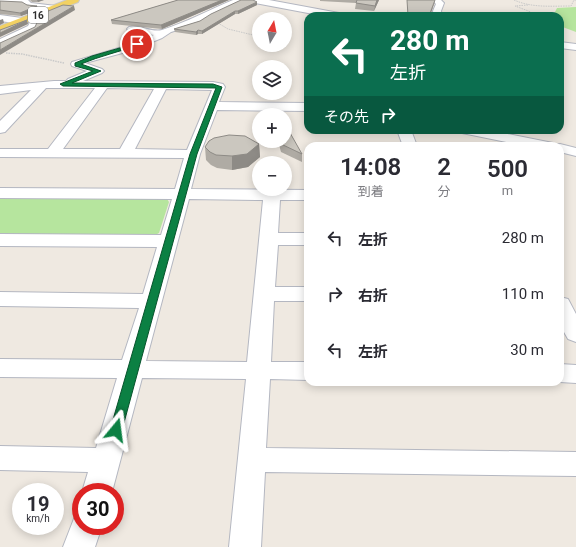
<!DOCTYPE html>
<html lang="ja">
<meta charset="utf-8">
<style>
body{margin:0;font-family:Roboto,"Noto Sans JP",sans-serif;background:#f7f7f7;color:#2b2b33;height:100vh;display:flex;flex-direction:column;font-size:15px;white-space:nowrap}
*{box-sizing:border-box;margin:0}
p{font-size:13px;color:#7c7c81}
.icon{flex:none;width:22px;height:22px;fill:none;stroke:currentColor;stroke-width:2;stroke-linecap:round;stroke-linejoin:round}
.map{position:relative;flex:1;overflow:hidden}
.details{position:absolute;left:304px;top:142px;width:260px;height:244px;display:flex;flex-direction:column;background:#fff;border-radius:12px;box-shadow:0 2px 10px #0003}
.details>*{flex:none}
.banner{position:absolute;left:304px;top:12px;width:260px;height:122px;border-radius:12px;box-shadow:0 2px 10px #0003;background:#0b6e4f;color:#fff;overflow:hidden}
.needle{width:26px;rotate:10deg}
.controls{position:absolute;left:252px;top:12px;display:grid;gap:8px}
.controls a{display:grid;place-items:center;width:40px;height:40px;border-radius:50%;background:#fff;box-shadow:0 2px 10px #0003;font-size:20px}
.speed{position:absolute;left:12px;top:483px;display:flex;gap:8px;font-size:20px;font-weight:700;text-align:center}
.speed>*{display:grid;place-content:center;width:52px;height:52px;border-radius:50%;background:#fff;box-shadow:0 2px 10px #0003;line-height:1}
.speed small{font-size:10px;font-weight:400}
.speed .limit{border:6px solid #d22;background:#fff;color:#111}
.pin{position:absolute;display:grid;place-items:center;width:34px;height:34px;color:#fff;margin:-17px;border:2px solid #fff;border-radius:50%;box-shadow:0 1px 4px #0007}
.me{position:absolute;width:44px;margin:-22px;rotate:16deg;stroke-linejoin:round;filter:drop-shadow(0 0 3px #0008)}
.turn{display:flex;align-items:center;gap:14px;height:84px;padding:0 20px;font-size:18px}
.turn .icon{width:52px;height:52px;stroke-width:2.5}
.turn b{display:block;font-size:28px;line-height:34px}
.then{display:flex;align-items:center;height:38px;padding:0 20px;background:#0003;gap:8px;font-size:15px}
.eta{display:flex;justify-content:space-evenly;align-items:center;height:68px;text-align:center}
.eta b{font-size:24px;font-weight:600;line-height:28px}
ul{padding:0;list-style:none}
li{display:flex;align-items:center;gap:12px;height:56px;padding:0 20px}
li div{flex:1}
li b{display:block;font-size:15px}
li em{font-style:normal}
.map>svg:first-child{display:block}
.green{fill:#b6e59e}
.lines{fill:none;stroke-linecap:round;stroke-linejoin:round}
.street-casing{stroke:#b4b7c1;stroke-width:2}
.secondary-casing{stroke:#b4b7c1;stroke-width:2}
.primary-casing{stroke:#c9c9c9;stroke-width:2}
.path-far1{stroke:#c9c9c9;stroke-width:1;stroke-dasharray:1.5 1;stroke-linecap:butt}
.path{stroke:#c9c9c9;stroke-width:1.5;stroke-dasharray:1.5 1;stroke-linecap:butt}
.street{fill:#fff;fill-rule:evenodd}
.secondary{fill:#fff;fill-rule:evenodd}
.primary{fill:#f2d163;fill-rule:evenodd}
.wall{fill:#afaba4}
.shaded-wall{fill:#8e8b86}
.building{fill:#cbc7bf;stroke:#8e8b86}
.route{fill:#0b8043;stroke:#07532c}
.labels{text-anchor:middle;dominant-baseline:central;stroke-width:3;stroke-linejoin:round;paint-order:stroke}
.shield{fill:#fff;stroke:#6d6d6d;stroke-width:1}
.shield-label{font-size:10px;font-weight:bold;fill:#2e2e2e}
</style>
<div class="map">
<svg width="576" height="547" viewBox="0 0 576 547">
<rect width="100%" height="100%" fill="#efe9e1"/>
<!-- green -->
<path class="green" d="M576,7V32L560,26V16H553L557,8Z
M0,197L167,199L169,202L159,233L153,236L0,235Z"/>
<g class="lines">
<defs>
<path id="street" d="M0,0H28L31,3L56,6L60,8L56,10L28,7L23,4L0,2Z
M233,0H244L210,16L200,23L171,32L162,38L130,51L85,63L102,69L104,71L102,73L83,81L213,82L223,84L225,87L219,102L308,103V111L217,110L200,154L191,189L308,190V200H280L278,233H308V245H278L275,287H308V301H274L271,362H308V380L270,379L266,448L576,452V476L265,472L261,547H229L246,379L142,378L112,492H82L88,472L0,470V446L96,448L117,378L0,377V359L122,360L139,308L0,306V292L143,294L157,247L0,246V234L161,235L172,199L0,198V188L175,189L184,158L0,157V149H48L95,88H46L5,132L0,133V121L31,90L0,94V86L54,81H66L68,79L87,71L72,66L71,64L72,62L122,47L154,35L129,31L127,29L129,27C139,24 152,33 162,30C187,22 209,10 233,0ZM107,88L154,89L120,149H63ZM166,89L212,90L187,150L135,149ZM189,199L263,200L247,362L146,361Z
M432,0H441L444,3L441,11L442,16H434L433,11L436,4Z
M38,12L42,15L35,30L0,46V39L28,26L35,13Z
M0,15L22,18L26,21L22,24L0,21Z
M560,42L576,44V50L560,48Z
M397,130H411L417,146H403Z
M460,130H488L553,143L555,145L560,144L576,148V156L560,152V146H526L467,134L462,133Z
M560,297L568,299L576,314V342L568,339L560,325Z
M560,364L576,365V383L560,382Z
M81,513V526H102L95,547H63L75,516Z"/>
<path id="secondary" d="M251,0H269L339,13L344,16H324L255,3Z"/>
<path id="primary" d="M67,0H79L78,2L0,33V26Z"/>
</defs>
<!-- street casing -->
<use href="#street" class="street-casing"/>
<!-- secondary casing -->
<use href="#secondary" class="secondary-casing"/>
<!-- primary casing -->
<use href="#primary" class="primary-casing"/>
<!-- path-far1 -->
<path class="path-far1" d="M514,0C532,8 551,6 571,6L574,0H576
M528,5L515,6L531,12L530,16
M218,23L228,29L253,35"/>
<!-- path -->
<path class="path" d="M6,53L22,54L64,63"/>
<!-- street -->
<use href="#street" class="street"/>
<!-- secondary -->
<use href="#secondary" class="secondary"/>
<!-- primary -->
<use href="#primary" class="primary"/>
</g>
<!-- wall -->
<path class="wall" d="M30,0H44L38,2H32Z
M178,0H229L162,29L112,24L111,20Z
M241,0L257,5L238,14H235L202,34H198L196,35L175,32L174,29L200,21Z
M320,0H379L374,11L355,9L356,3L320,1Z
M0,1L37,6L38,10L21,16L0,14Z
M278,141H285L302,154V162L281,152Z
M259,144L260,157L248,167L232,170L217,168L211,165L206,160L205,147Z"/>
<!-- shaded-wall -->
<path class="shaded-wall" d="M37,0H44L38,2Z
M222,0H229L162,29L161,25Z
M377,0H379L374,11L375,6Z
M435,0L434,4L430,16H429Z
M257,2V5L238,14V11Z
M37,6L38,10L21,16L20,13Z
M74,6L75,10L0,55V50Z
M235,11V14L202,34V31Z
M3,19L4,23L0,25V20Z
M27,20L28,24L0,37V33Z
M198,30V34L196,35V32Z
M259,144L260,157L248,167L232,170V156Z"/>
<!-- building -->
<path class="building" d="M178,0H222L161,25L111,20Z
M241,0H253L257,2L238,11H235L202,31L198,30L196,32L174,29L200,21L211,14Z
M357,0H377L375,6L356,3Z
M407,0H435L429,16H408Z
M0,1L22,2L27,5L37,6L20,13L0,10Z
M63,5L74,6L0,50V43L35,27L41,14Z
M27,20L0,33V30Z
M277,110L280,115H272L271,112Z
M285,124L302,154L281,144L280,141H285Z
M229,135L245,136L259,144L247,154L232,156L216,155L210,152L205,147L209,141L214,138Z"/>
<!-- route -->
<path class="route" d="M137,43L138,45C119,52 100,56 81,64L101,71L72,83L213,84L222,87L197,154L122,430L120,433L116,435L111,433L110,430L190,154L216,88L63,86L60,84L93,71L75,66V63L92,56Z"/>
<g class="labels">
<!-- shield labels -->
<rect class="shield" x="28" y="7" width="20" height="16" rx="3"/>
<g class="shield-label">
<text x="38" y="15">16</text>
</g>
</g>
</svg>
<div class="controls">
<a><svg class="needle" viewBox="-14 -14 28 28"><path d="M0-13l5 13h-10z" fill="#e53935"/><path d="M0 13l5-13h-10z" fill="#7c7c81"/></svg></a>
<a><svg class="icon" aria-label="layers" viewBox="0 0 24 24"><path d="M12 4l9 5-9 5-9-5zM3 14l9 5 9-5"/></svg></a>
<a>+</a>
<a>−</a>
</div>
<div class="speed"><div>19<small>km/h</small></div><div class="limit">30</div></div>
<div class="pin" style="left:137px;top:44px;background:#d93025"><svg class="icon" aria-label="arrive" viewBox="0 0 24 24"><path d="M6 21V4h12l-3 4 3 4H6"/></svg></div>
<svg class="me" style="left:116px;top:430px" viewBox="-20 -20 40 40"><path d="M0-17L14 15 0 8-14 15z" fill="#0b8043" stroke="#fff" stroke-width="4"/></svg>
<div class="banner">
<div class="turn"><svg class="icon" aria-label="left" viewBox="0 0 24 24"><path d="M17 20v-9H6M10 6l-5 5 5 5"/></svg><div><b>280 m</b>左折</div></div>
<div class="then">その先<svg class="icon" aria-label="right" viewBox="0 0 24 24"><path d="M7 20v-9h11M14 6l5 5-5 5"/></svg></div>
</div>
<section class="details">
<div class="eta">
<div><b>14:08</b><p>到着</p></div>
<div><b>2</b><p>分</p></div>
<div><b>500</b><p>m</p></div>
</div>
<ul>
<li><svg class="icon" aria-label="left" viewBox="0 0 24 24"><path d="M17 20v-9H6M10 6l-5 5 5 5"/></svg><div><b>左折</b></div><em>280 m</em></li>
<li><svg class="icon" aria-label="right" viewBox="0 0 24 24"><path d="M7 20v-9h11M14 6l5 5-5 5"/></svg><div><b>右折</b></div><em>110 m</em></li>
<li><svg class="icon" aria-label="left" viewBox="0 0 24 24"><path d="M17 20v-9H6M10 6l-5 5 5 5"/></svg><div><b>左折</b></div><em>30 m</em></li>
</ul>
</section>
</div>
